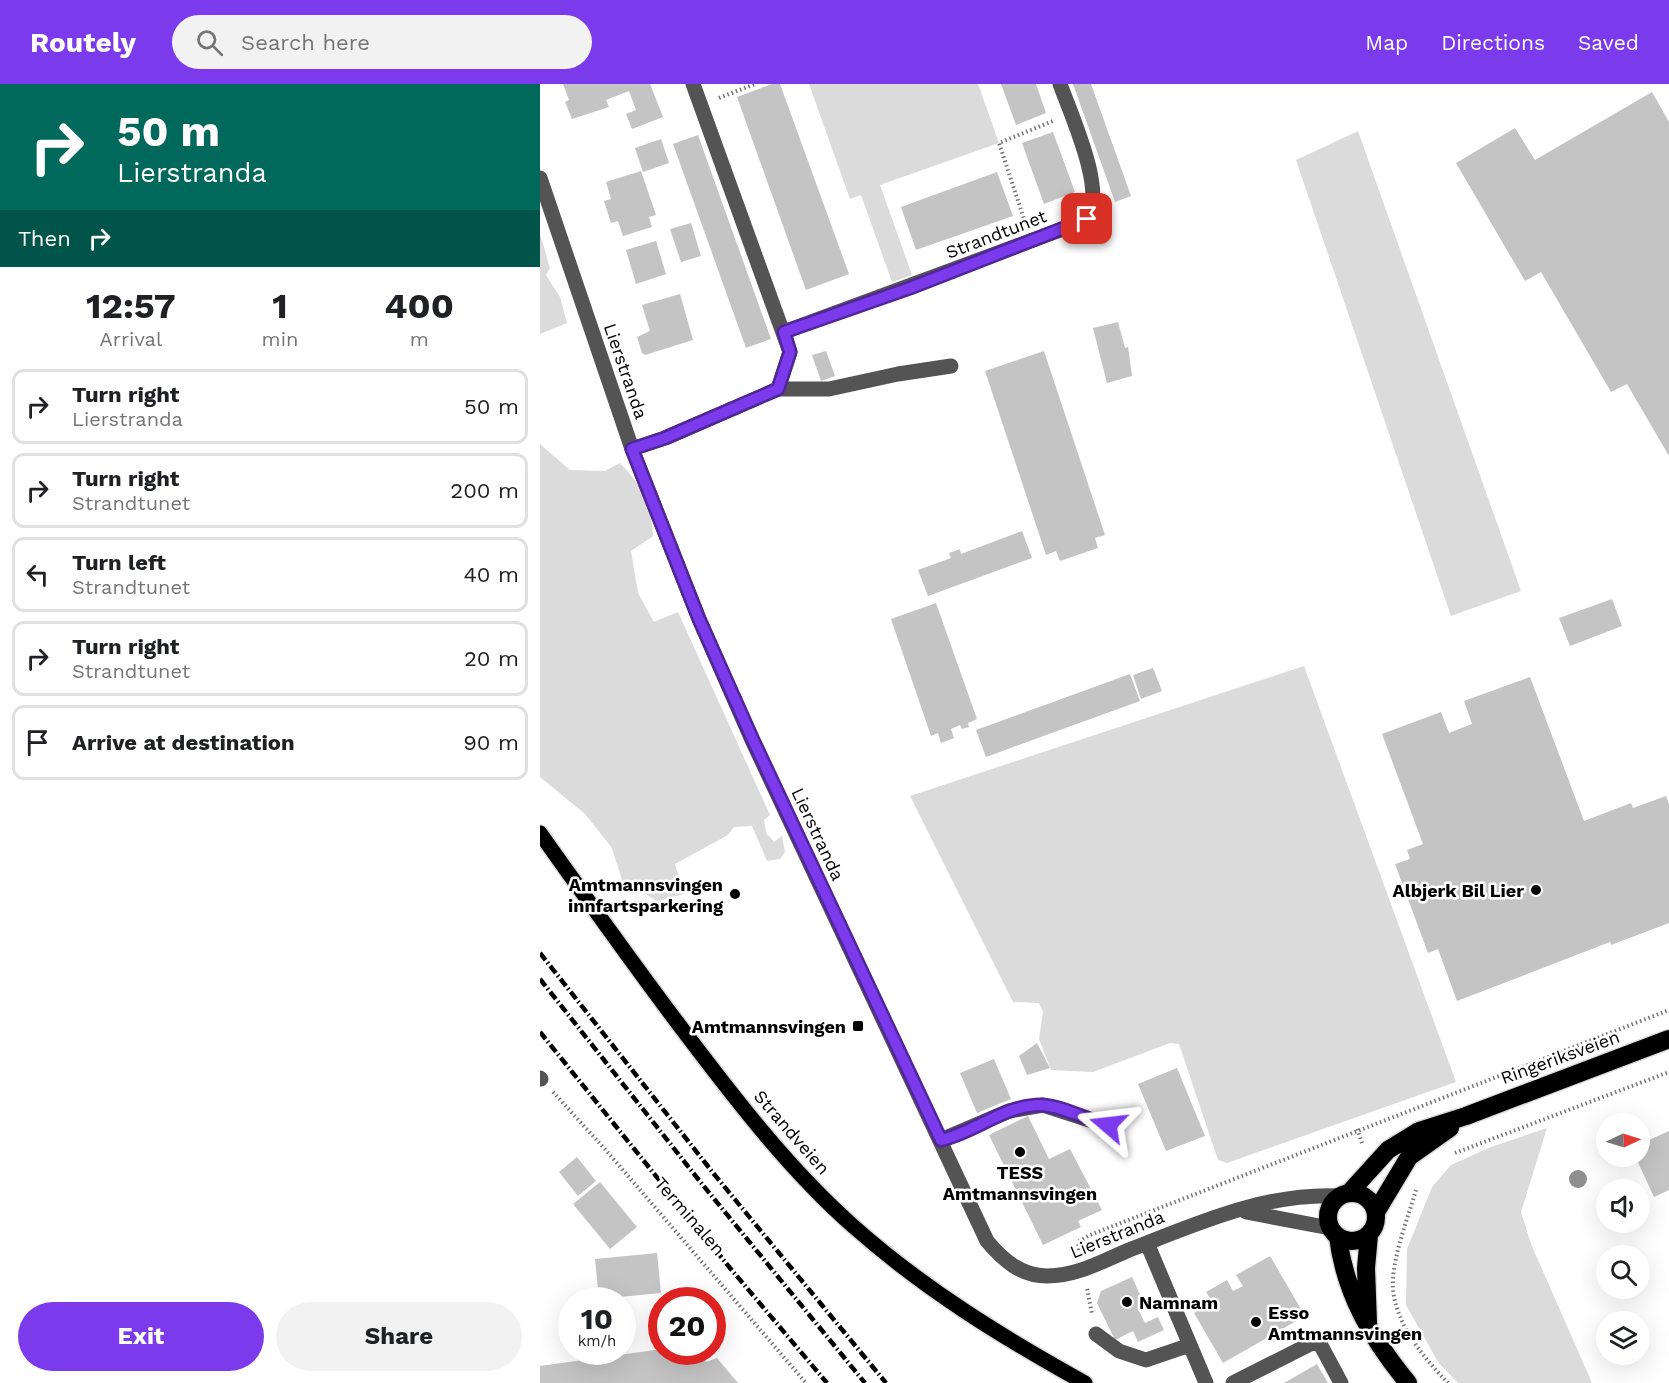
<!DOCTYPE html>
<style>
body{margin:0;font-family:"Work Sans",sans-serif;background:#f2f2f2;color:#202124;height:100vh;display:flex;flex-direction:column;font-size:22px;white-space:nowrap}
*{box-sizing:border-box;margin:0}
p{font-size:20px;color:#757577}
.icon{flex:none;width:33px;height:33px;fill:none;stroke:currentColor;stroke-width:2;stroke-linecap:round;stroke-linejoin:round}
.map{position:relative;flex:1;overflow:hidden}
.sheet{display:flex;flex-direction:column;background:#fff;width:540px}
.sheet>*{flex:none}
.guide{background:#00695c;color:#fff;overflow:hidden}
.needle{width:39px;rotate:86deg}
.fabs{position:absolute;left:1056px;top:1029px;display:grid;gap:12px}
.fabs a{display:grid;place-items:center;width:54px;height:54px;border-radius:50%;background:#fff;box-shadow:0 6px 24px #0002;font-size:30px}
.speed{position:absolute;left:18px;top:1203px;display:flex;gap:12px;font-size:30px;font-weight:700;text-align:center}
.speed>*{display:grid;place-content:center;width:78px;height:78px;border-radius:50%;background:#fff;box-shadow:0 6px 24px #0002;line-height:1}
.speed small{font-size:15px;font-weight:400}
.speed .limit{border:9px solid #d22;background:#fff;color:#111}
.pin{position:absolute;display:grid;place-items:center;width:51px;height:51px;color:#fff;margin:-26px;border-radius:12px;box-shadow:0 3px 9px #0006}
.me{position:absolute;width:66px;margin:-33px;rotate:287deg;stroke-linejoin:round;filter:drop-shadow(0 0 4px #0008)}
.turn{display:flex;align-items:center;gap:21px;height:126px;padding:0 18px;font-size:27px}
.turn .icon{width:78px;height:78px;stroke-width:2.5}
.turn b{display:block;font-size:42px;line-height:51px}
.then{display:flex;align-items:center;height:57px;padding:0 18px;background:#0003;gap:12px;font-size:22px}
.eta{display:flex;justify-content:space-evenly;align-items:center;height:102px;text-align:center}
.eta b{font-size:36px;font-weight:700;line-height:42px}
.cta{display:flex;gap:12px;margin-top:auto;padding:12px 18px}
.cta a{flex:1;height:69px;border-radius:36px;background:#7c3aed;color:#fff;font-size:24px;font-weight:700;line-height:69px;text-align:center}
.cta a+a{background:#f2f2f2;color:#202124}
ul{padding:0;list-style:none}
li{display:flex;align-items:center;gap:18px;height:75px;margin:0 12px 9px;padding:0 6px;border:3px solid #e0e0e0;border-radius:12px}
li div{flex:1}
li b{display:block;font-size:22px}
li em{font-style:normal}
header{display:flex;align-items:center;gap:36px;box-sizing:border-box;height:84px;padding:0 30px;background:#7c3aed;color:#fff}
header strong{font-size:28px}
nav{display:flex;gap:33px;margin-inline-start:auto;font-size:21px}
.search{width:420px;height:54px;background:#f2f2f2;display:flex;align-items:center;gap:15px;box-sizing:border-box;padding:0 21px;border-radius:33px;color:#757577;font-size:22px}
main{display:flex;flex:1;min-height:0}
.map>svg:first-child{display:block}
.green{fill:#dbdbdb}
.building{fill:#c4c4c4}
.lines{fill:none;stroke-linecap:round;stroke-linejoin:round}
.major-casing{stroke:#dbdbdb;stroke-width:18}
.highway-casing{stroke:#dbdbdb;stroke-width:21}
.path{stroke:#767676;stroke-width:4;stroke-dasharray:1.5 3;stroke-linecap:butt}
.minor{stroke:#545454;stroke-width:15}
.major{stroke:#000;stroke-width:15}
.highway{stroke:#000;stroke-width:18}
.rail{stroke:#000;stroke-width:4.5;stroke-dasharray:9 3 1.5 3;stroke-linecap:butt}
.tree{fill:#8e8e8e}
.route-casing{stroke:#51269a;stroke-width:15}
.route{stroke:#7c3aed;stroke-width:10}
.poi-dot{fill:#000;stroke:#fff;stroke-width:2}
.labels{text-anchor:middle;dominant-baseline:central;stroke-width:5;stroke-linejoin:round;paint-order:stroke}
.street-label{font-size:18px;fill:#000;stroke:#fff}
.poi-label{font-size:18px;font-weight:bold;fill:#000;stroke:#fff;text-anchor:end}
</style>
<header>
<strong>Routely</strong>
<div class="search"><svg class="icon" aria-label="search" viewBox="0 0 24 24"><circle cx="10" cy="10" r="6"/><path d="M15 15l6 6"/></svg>Search here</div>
<nav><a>Map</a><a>Directions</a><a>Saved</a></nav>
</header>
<main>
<section class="sheet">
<div class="guide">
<div class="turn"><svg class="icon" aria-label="right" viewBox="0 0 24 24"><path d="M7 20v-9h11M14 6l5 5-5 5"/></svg><div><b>50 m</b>Lierstranda</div></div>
<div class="then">Then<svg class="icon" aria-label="right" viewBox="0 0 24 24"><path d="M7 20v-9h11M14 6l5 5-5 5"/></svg></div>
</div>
<div class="eta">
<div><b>12:57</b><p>Arrival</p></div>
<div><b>1</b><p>min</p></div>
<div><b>400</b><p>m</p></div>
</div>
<ul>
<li><svg class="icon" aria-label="right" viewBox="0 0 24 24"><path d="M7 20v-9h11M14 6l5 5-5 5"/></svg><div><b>Turn right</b><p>Lierstranda</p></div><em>50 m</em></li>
<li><svg class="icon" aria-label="right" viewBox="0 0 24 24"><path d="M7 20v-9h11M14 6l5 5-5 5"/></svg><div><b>Turn right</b><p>Strandtunet</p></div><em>200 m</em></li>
<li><svg class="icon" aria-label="left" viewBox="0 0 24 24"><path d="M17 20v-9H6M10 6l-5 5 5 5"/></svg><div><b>Turn left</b><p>Strandtunet</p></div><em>40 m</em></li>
<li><svg class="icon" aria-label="right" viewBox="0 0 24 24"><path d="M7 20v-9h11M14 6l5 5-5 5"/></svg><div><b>Turn right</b><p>Strandtunet</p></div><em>20 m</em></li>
<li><svg class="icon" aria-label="arrive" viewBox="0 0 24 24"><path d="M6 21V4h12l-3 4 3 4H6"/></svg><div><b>Arrive at destination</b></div><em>90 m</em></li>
</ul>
<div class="cta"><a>Exit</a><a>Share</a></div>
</section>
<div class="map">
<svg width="1129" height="1299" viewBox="0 0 1129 1299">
<rect width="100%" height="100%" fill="#fff"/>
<!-- green -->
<path class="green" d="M269,0H438L459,59L340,101L372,191L352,198L321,111L310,115Z
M818,47L981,507L911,532L756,76Z
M0,150L10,184L6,191L20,213L27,239L0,250Z
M0,360L30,386L65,387L80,379C103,404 111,418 113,452L91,467L98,509L114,538L138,528L230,731L224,736L226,749L234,758L242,752L245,768L240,775L227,777L212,742L194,743L188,751L135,780L144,810L117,817L82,796L72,764L45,730L0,693Z
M764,582L916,998L687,1079L678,1076L639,960L630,959L553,988L511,986L499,955L503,928L499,919L473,918L370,712Z
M1007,1044L981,1128L991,1160L1052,1299H918L898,1278L866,1221L867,1165L892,1103L911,1081L951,1063Z"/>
<!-- building -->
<path class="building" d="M23,0H110L123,33L92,45L86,30L96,26L89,7L66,16L69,23L32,35L25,18L29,16Z
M232,0H240L309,190L266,206L197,13Z
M461,0H496L506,29L476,41Z
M533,0H551L591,112L575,118Z
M1112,8L1129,38V372L1087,300L1071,308L1001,188L985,197L916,79L975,44L995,76Z
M513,48L535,108L504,120L482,59Z
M158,51L231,255L206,264L133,60Z
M121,55L129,79L103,88L95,64Z
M101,87L116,131L109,133L112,143L83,152L78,137L71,139L64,117L71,115L66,98Z
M457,88L473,132L376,166L361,123Z
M151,139L161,172L141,178L130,145Z
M116,157L126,190L96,200L86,166Z
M140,210L153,256L105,271L102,269L97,253L110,247L102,221Z
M578,238L585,264L588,263L592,292L567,299L553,244Z
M286,267L295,292L281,297L272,271Z
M504,267L565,451L555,454L558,464L520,477L516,467L506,471L445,287Z
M482,447L492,474L388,512L378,486L411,474L409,469L420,465L421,470Z
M1072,515L1082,542L1030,562L1019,534Z
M396,519L437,635L428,639L429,643L422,645L420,641L411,645L414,654L401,659L398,649L391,652L351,535Z
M613,584L622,607L601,615L593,591Z
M590,590L600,617L446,673L436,646Z
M990,593L1044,737L1091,719L1093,724L1126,712L1129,720V839L1071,861L1070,858L917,917L898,865L888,869L855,780L870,775L867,766L883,760L842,650L901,628L909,649L932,640L924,617Z
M497,959L510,984L487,991L479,972Z
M454,975L471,1015L437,1029L420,989Z
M637,984L665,1052L626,1067L598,1000Z
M488,1032L509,1075L530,1065L562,1126L538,1137L541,1143L503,1161L449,1051Z
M1129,1047V1106L1114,1113L1095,1072H1100V1060Z
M37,1073L56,1097L38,1112L19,1088Z
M60,1098L97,1143L70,1165L33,1120Z
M117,1169L121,1209L59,1215L55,1175Z
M730,1172L765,1232L683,1279L654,1229L673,1219L666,1208L687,1196L693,1207L703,1202L696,1191Z
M592,1193L606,1224L599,1227L605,1239L618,1233L624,1246L598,1258L593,1247L575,1256L557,1219L561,1207Z
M122,1265V1268H164L166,1278L177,1274L198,1299H0V1282Z
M777,1280L788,1299H744Z"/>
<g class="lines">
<defs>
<path id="major" d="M0,749C49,818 98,887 149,954C199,1020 251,1087 313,1142C384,1205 462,1253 545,1299"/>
<path id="highway" d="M788 1133a24 24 0 1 1 48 0a24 24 0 1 1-48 0Z
M809,1109L848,1066L879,1047L926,1032L1129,955
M836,1128L869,1073L910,1044
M798,1153C805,1210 832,1255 868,1299
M828,1238L826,1184L829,1151"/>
</defs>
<!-- major casing -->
<use href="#major" class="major-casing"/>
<!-- highway casing -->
<use href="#highway" class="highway-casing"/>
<!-- path -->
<path class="path" d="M179,14L215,0
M485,138L459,59L513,37
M13,1008L64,1064L266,1299
M817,1045L823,1062
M915,1069L1129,988
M876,1106C868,1134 851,1176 853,1205C856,1241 884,1274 908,1299
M539,1166L538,1158L550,1151L1129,926
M547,1205L552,1230"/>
<!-- minor -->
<path class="minor" d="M0,94L92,365L159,535L212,656L447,1157C463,1176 481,1192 507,1192C537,1192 563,1177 589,1166C656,1140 726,1108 800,1112
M244,248L547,136C567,108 531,31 520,0
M238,305H289L358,290L411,282
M92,365L125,354L238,305L250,268L153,0
M0,994L1,995
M401,1056L469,1027L503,1021L568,1042
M706,1128L790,1144
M607,1159L666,1299
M556,1250L579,1267L606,1276L650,1261
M693,1299L778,1256L801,1299"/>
<!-- major -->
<use href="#major" class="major"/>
<!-- highway -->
<use href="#highway" class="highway"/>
<!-- rail -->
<path class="rail" d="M0,869L174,1090L346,1299
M0,895L162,1100L325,1299
M0,948L190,1184L287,1299"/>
</g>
<!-- trees -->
<circle class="tree" cx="1038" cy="1095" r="9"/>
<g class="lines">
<defs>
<path id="route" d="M547,135L370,204L244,248L250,268L238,305L125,354L92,365L159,535L213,656L401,1056C436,1048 464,1021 501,1021C523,1022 547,1036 568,1041"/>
</defs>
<!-- route casing -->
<use href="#route" class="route-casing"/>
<!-- route -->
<use href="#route" class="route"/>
</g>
<!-- markers -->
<g class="poi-dot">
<circle cx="996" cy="806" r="6"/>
<circle cx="195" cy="810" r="6"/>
<rect x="312" y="936" width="12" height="12" rx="3"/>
<circle cx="480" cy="1068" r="6"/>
<circle cx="587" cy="1218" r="6"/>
<circle cx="716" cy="1238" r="6"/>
</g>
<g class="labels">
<!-- street labels -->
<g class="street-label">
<text transform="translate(456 150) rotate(-21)">Strandtunet</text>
<text transform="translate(86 287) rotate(71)">Lierstranda</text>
<text transform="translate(278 750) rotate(65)">Lierstranda</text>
<text transform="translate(1020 973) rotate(-20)">Ringeriksveien</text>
<text transform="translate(252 1048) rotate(49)">Strandveien</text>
<text transform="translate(150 1132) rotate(49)">Terminalen</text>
<text transform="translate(577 1150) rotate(-22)">Lierstranda</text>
</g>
<!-- poi labels -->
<g class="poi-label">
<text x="183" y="800">Amtmannsvingen<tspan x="183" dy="21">innfartsparkering</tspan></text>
<text x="984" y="806">Albjerk Bil Lier</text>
<text x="306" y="942">Amtmannsvingen</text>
<text x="480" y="1088" text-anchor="middle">TESS<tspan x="480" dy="21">Amtmannsvingen</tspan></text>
<text x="599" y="1218" text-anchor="start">Namnam</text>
<text x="728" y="1228" text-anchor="start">Esso<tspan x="728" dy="21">Amtmannsvingen</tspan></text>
</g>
</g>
</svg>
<div class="fabs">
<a><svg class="needle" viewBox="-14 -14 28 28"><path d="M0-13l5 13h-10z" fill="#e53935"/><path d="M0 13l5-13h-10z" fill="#757577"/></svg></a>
<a><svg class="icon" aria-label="sound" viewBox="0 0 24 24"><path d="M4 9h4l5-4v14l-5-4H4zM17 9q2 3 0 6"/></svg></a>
<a><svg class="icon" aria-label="search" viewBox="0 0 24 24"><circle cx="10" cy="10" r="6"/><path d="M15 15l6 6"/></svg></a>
<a><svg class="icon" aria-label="layers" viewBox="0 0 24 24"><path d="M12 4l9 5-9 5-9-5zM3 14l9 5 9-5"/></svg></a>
</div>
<div class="speed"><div>10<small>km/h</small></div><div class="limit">20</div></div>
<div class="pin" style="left:547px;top:135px;background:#d93025"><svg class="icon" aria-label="arrive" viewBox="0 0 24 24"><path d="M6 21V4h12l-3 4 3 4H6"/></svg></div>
<svg class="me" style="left:568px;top:1041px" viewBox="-20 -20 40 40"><path d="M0-17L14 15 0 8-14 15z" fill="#7c3aed" stroke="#fff" stroke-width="4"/></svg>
</div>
</main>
